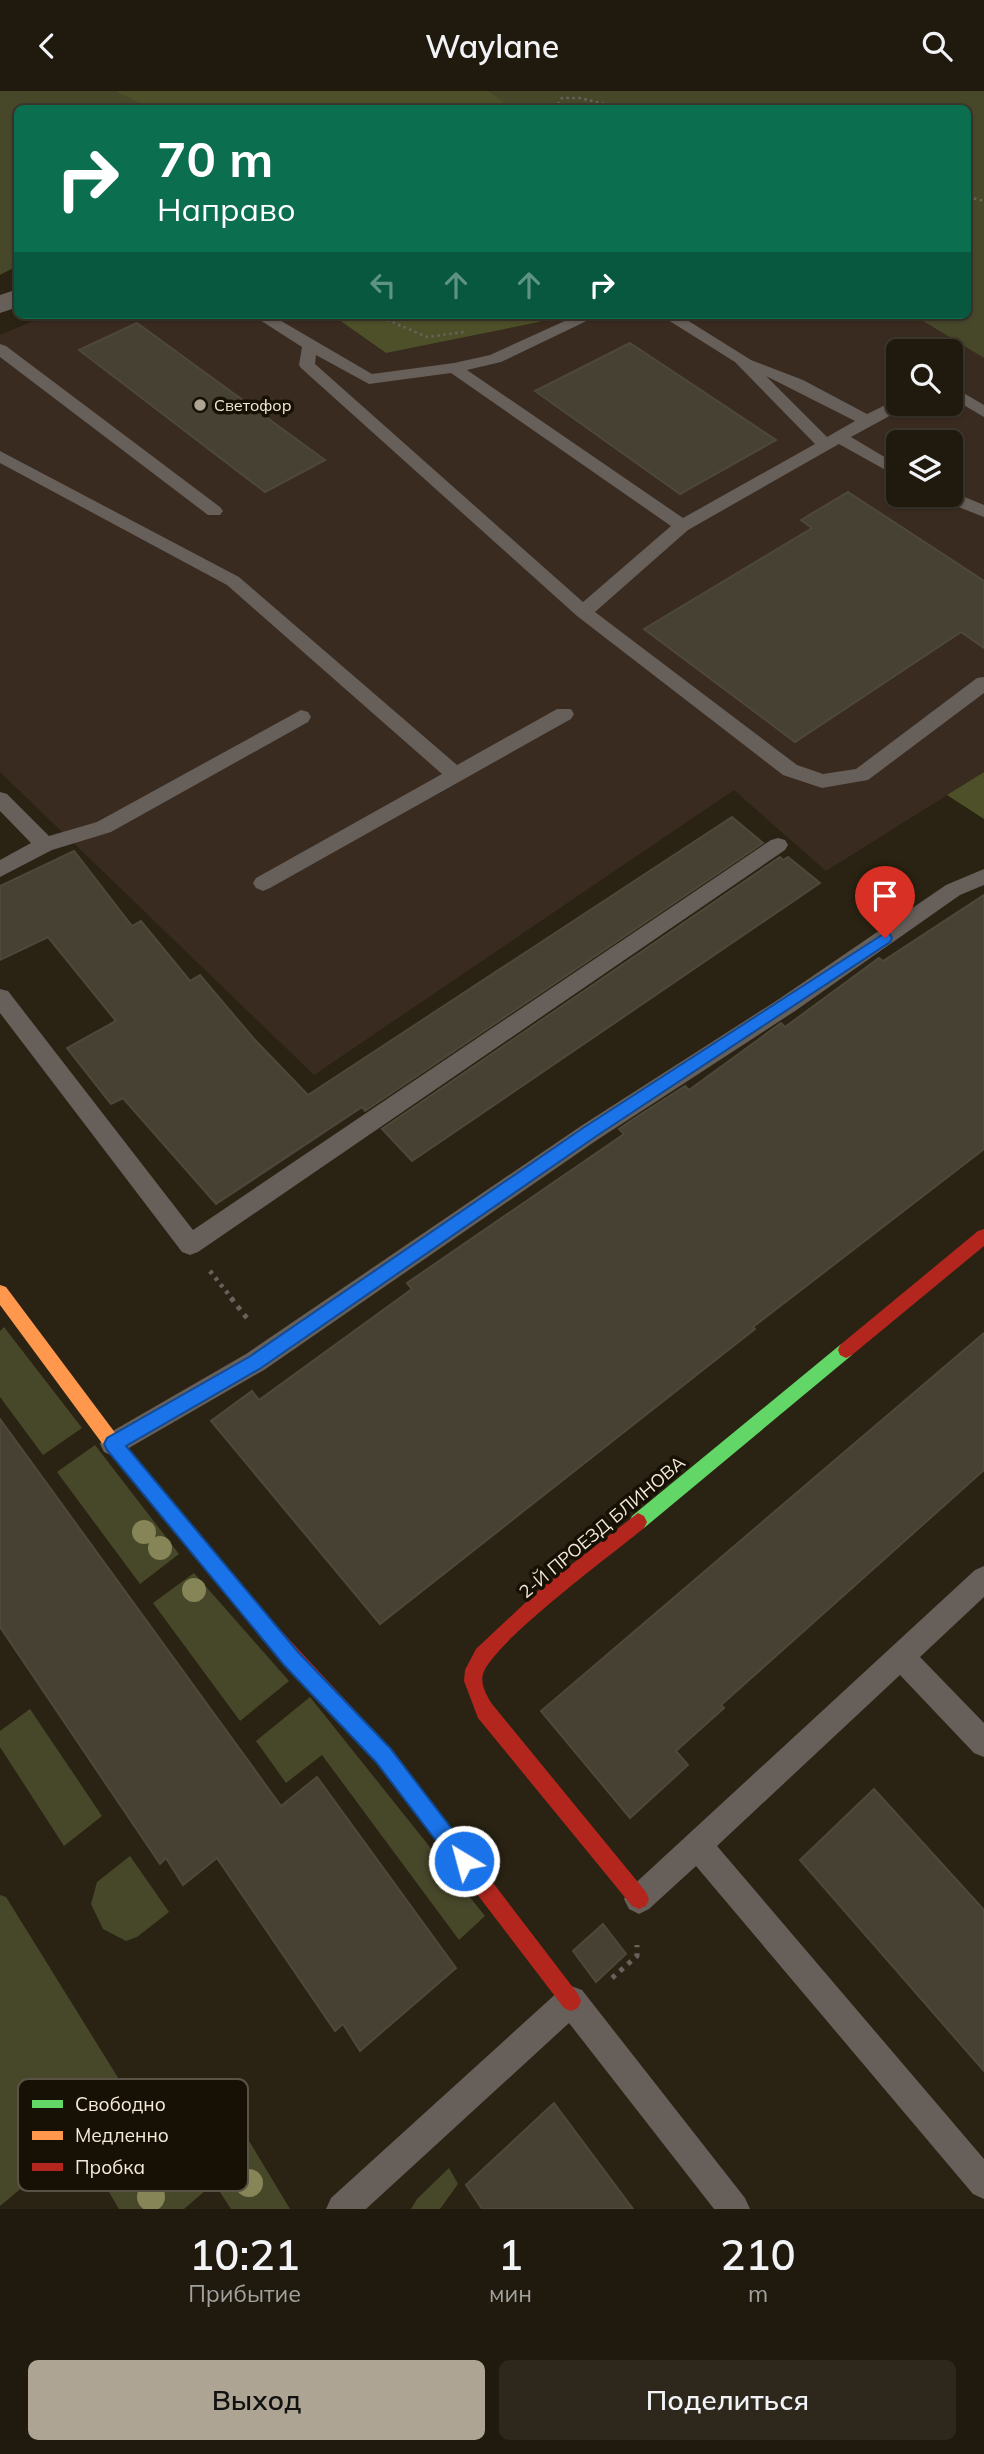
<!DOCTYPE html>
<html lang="ru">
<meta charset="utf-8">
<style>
body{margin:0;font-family:Mulish,sans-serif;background:#2d271c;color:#f1f3f6;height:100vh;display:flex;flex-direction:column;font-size:26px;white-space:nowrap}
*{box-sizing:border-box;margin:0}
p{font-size:23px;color:#a2a19e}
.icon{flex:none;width:38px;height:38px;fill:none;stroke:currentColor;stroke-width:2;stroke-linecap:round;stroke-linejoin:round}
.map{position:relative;height:2118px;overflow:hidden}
.drawer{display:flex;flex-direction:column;background:#201a0e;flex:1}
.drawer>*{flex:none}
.guide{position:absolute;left:14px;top:14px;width:957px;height:214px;border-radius:10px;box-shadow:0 2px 5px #0004,0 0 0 2px #3d382e;background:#0b6e4f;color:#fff;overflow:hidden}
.buttons{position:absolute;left:886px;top:248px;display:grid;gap:14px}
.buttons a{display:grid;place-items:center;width:77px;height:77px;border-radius:10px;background:#201a0e;box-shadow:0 2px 5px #0004,0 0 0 2px #3d382e;font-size:35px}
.pin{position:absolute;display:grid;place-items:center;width:60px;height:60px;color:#fff;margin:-72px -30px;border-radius:50% 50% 50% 0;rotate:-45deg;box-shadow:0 0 7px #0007}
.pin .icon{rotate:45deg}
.me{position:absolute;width:77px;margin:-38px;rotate:323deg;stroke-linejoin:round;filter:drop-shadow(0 0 5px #0008)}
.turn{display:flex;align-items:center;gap:24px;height:147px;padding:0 28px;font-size:32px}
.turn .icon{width:91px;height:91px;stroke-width:2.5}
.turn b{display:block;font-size:49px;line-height:60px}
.lanes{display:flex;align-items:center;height:66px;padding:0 28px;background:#0003;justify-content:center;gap:35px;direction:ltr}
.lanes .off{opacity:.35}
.eta{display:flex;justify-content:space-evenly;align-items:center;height:119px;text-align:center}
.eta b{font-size:42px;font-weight:600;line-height:49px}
.action{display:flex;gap:14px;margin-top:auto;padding:14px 28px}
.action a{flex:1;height:80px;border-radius:10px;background:#ada494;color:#111;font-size:28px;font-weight:600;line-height:80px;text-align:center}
.action a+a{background:#2d271c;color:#f1f3f6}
header{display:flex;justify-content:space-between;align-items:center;height:91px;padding:0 28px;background:#201a0e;font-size:32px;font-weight:600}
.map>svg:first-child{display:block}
.commercial{fill:#3a2b20;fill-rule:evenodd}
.green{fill:#47482a}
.forest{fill:#4e5029}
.building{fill:#474134;stroke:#4e483b;stroke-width:2}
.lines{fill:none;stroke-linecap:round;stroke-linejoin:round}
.path-far2{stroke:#68625c;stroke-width:2.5;stroke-dasharray:2.5 3.5;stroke-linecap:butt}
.path-far1{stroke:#68625c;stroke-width:4.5;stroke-dasharray:3.5 5;stroke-linecap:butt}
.path{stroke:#68625c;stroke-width:5;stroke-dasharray:4.5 6;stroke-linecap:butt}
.lane{fill:#665f5a;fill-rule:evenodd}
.street{fill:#665f5a;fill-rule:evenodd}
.fast{fill:#63d668;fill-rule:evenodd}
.slow{fill:#ff974d;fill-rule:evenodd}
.jam{fill:#b3261e;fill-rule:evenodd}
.tree{fill:#868557}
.route{fill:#1a73e8;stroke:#114b97;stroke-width:2}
.poi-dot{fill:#ada494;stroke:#171105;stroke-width:2.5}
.labels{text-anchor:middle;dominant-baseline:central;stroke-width:7;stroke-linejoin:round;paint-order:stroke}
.far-poi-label{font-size:16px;fill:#f3eada;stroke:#171105;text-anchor:start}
.street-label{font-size:18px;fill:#f3eada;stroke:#171105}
.key{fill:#171105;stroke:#595245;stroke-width:2}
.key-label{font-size:19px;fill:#f3eada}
</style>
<header><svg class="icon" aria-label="back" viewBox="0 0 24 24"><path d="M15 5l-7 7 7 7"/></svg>Waylane<svg class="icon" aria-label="search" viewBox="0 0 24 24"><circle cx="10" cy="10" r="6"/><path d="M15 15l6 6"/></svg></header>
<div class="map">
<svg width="984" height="2118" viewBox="0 0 984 2118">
<rect width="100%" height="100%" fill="#2a2313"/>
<!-- commercial -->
<path class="commercial" d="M47,224H332L386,262L539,231L553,224H913L984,267V681L826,780L734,699L314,984L0,681V244ZM898,261H950V313H898ZM898,352H950V404H898Z"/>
<!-- green -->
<path class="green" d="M0,0H114L152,17L18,18L17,175L0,184Z
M489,0H984V267L913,224H968V18H512Z
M4,1236L82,1337L43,1364L0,1306V1240Z
M95,1354L179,1463L140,1493L57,1381Z
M194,1482L289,1590L240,1630L153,1512Z
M310,1606L485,1825L459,1849L322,1664L286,1692L256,1650Z
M30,1618L102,1725L64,1755L0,1656V1640Z
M130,1765L169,1821L137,1846L126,1850L103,1838L91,1813L97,1791Z
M0,1804L6,1806L130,2006L0,2115Z
M209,2016L226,2021L240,2035L290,2118H231L214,2092L184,2118H119L106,2096L196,2020Z
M449,2077L458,2093L440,2118H411L417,2108Z"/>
<!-- forest -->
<path class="forest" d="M114,0H489L512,17L152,18Z
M332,224H553L539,231L386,262Z
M984,681V728L947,704Z"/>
<!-- building -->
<path class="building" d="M137,232L325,369L265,401L79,259Z
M630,252L776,349L680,403L535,300Z
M848,401L984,490V557L961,541L795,651L644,538L812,437L801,429Z
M732,726L763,752L365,1020L362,1016L216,1113L123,1007L111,1013L67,957L116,930L48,846L0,869V795L74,760L132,835L141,830L190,890L200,884L254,948L308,1004Z
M780,766L783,769L788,766L820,792L412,1070L382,1038Z
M984,804V1058L753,1236L755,1238L380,1533L211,1330L252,1300L259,1309L412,1198L407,1192L624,1043L619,1038L635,1027L685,995L689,999L781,932L785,936L879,867L883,870Z
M984,1242V1379L721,1614L724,1617L676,1660L688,1674L630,1727L541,1620Z
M0,1328L281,1715L317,1686L456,1877L360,1960L343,1933L335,1940L217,1767L183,1794L166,1767L160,1773L0,1536Z
M874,1698L984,1819V1980L800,1769Z
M603,1833L626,1863L596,1891L573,1860Z
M554,2012L633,2118H482L466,2094Z"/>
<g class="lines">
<!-- path-far2 -->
<path class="path-far2" d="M554,18L562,7H580L624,18
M968,106L984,110
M376,224L427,246L464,241"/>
<!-- path-far1 -->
<path class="path-far1" d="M210,1180L233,1209"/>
<!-- path -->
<path class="path" d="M231,1207L250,1231
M612,1887L637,1865V1854"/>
<!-- lane -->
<path class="lane" d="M252,224H271L372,283L454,272L490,264L578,224H599L501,271L467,279L683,427L815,353L735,271L660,224H679L751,269L803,289L867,323L898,308V313H906L904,317L851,346L898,374V386L839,353L688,439L595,521L797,674L823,683L856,678L977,587L984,586V602L868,689L822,697L783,684L577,525L301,277L299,274L302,256ZM316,264L369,293L451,282L671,435L583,511L315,273ZM766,285L855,330L827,346Z
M0,253L6,255L220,416L223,420L220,424H208L0,266Z
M950,294L984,314V326L950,306Z
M0,360L239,486L457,674L557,618H571L574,623L571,628L270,797L263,800L256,797L253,792L256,787L442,683L227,494L0,372Z
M950,400L984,414V426L938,408L936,404H950Z
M301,619L308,621L311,626L308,631L111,741L52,759L0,786V769L31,752L0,720V701L7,703L49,745L97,731Z
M778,747L785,749L788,754L785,759L198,1161L190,1164L182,1161L0,922V898L8,900L193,1139L771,749Z
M984,778V794L960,804L795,920L597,1049L264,1279L122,1361L113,1365L104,1361L100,1353L104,1345L246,1263L581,1035L779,908L946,794Z
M984,1475V1506L920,1566L984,1632V1666L974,1662L900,1584L717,1755L984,2068V2108L973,2103L696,1775L649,1818L639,1823L629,1818L624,1808L629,1798L975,1479Z
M571,1895L582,1899L745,2107L750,2118H714L569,1932L366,2118H326L331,2107L560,1899Z"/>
<!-- street -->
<path class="street" d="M18,198V216L0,222V204Z"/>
<!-- fast -->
<path class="fast" d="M846,1251L852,1254L854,1259L852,1264L644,1437L638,1440L632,1437L629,1431L632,1425L840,1254Z"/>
<!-- slow -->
<path class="slow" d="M0,1194L6,1196L119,1347L273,1531L275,1537L273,1543L266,1546L259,1543L107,1359L0,1214Z"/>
<!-- jam -->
<path class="jam" d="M984,1138V1155L852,1264L846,1267L840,1264L838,1259L840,1254L978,1140Z
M638,1422L644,1425L647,1431L644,1437C615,1461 491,1553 483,1583C480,1593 487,1605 492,1613L646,1801L649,1808L646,1815L639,1818L632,1815L478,1627L464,1590L465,1579L476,1558L541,1497Z
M266,1528L273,1531L390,1657L578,1903L581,1910L578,1917L571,1920L564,1917L376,1671L259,1543L257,1537L259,1531Z"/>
</g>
<!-- trees -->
<g class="tree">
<circle cx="144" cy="1441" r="12"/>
<circle cx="160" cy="1457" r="12"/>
<circle cx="194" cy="1499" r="12"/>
<circle cx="249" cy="2092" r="14"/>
<circle cx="151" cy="2106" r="14"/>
</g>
<!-- route -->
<path class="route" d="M885,842L890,843L892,847L890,851L595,1046L261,1277L126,1355L298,1561L390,1657L471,1763L474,1770L471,1777L464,1780L457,1777L376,1671L284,1574L107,1359L104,1353L107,1347L249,1266L583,1037Z"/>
<!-- markers -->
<circle class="poi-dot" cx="200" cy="314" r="7"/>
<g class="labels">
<!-- far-poi labels -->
<g class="far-poi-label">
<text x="214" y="314">Светофор</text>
</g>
<!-- street labels -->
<g class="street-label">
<text transform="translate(602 1436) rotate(-40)">2-Й ПРОЕЗД БЛИНОВА</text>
</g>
</g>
<!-- legend -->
<rect x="18" y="1988" width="230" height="112" rx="10" class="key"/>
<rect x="32" y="2009" width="31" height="8" fill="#63d668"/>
<rect x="32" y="2040" width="31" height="9" fill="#ff974d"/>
<rect x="32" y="2072" width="31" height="8" fill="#b3261e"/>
<g class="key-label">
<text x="75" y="2020">Свободно</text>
<text x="75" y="2051">Медленно</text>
<text x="75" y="2083">Пробка</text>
</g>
</svg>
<div class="buttons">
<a><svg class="icon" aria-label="search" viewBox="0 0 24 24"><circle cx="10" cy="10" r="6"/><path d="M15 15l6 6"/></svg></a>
<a><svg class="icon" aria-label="layers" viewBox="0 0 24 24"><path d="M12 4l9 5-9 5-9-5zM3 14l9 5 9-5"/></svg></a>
</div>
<div class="pin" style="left:885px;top:847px;background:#d93025"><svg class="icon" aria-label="arrive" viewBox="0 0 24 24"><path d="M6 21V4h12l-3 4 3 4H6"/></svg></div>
<svg class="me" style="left:464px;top:1770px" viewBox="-20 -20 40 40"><circle r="17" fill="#1a73e8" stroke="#fff" stroke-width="3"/><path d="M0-11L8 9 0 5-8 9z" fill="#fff"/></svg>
<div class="guide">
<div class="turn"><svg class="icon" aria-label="right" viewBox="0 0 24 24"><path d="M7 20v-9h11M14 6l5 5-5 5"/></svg><div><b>70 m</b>Направо</div></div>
<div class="lanes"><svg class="icon off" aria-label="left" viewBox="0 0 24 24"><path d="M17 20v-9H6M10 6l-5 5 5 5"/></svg><svg class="icon off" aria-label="ahead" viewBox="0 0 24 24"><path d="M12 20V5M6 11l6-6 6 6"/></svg><svg class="icon off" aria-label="ahead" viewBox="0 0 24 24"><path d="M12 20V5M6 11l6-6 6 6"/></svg><svg class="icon" aria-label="right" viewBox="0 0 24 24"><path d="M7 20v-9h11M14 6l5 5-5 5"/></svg></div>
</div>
</div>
<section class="drawer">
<div class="eta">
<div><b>10:21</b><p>Прибытие</p></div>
<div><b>1</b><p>мин</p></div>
<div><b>210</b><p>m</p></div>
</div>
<div class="action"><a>Выход</a><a>Поделиться</a></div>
</section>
